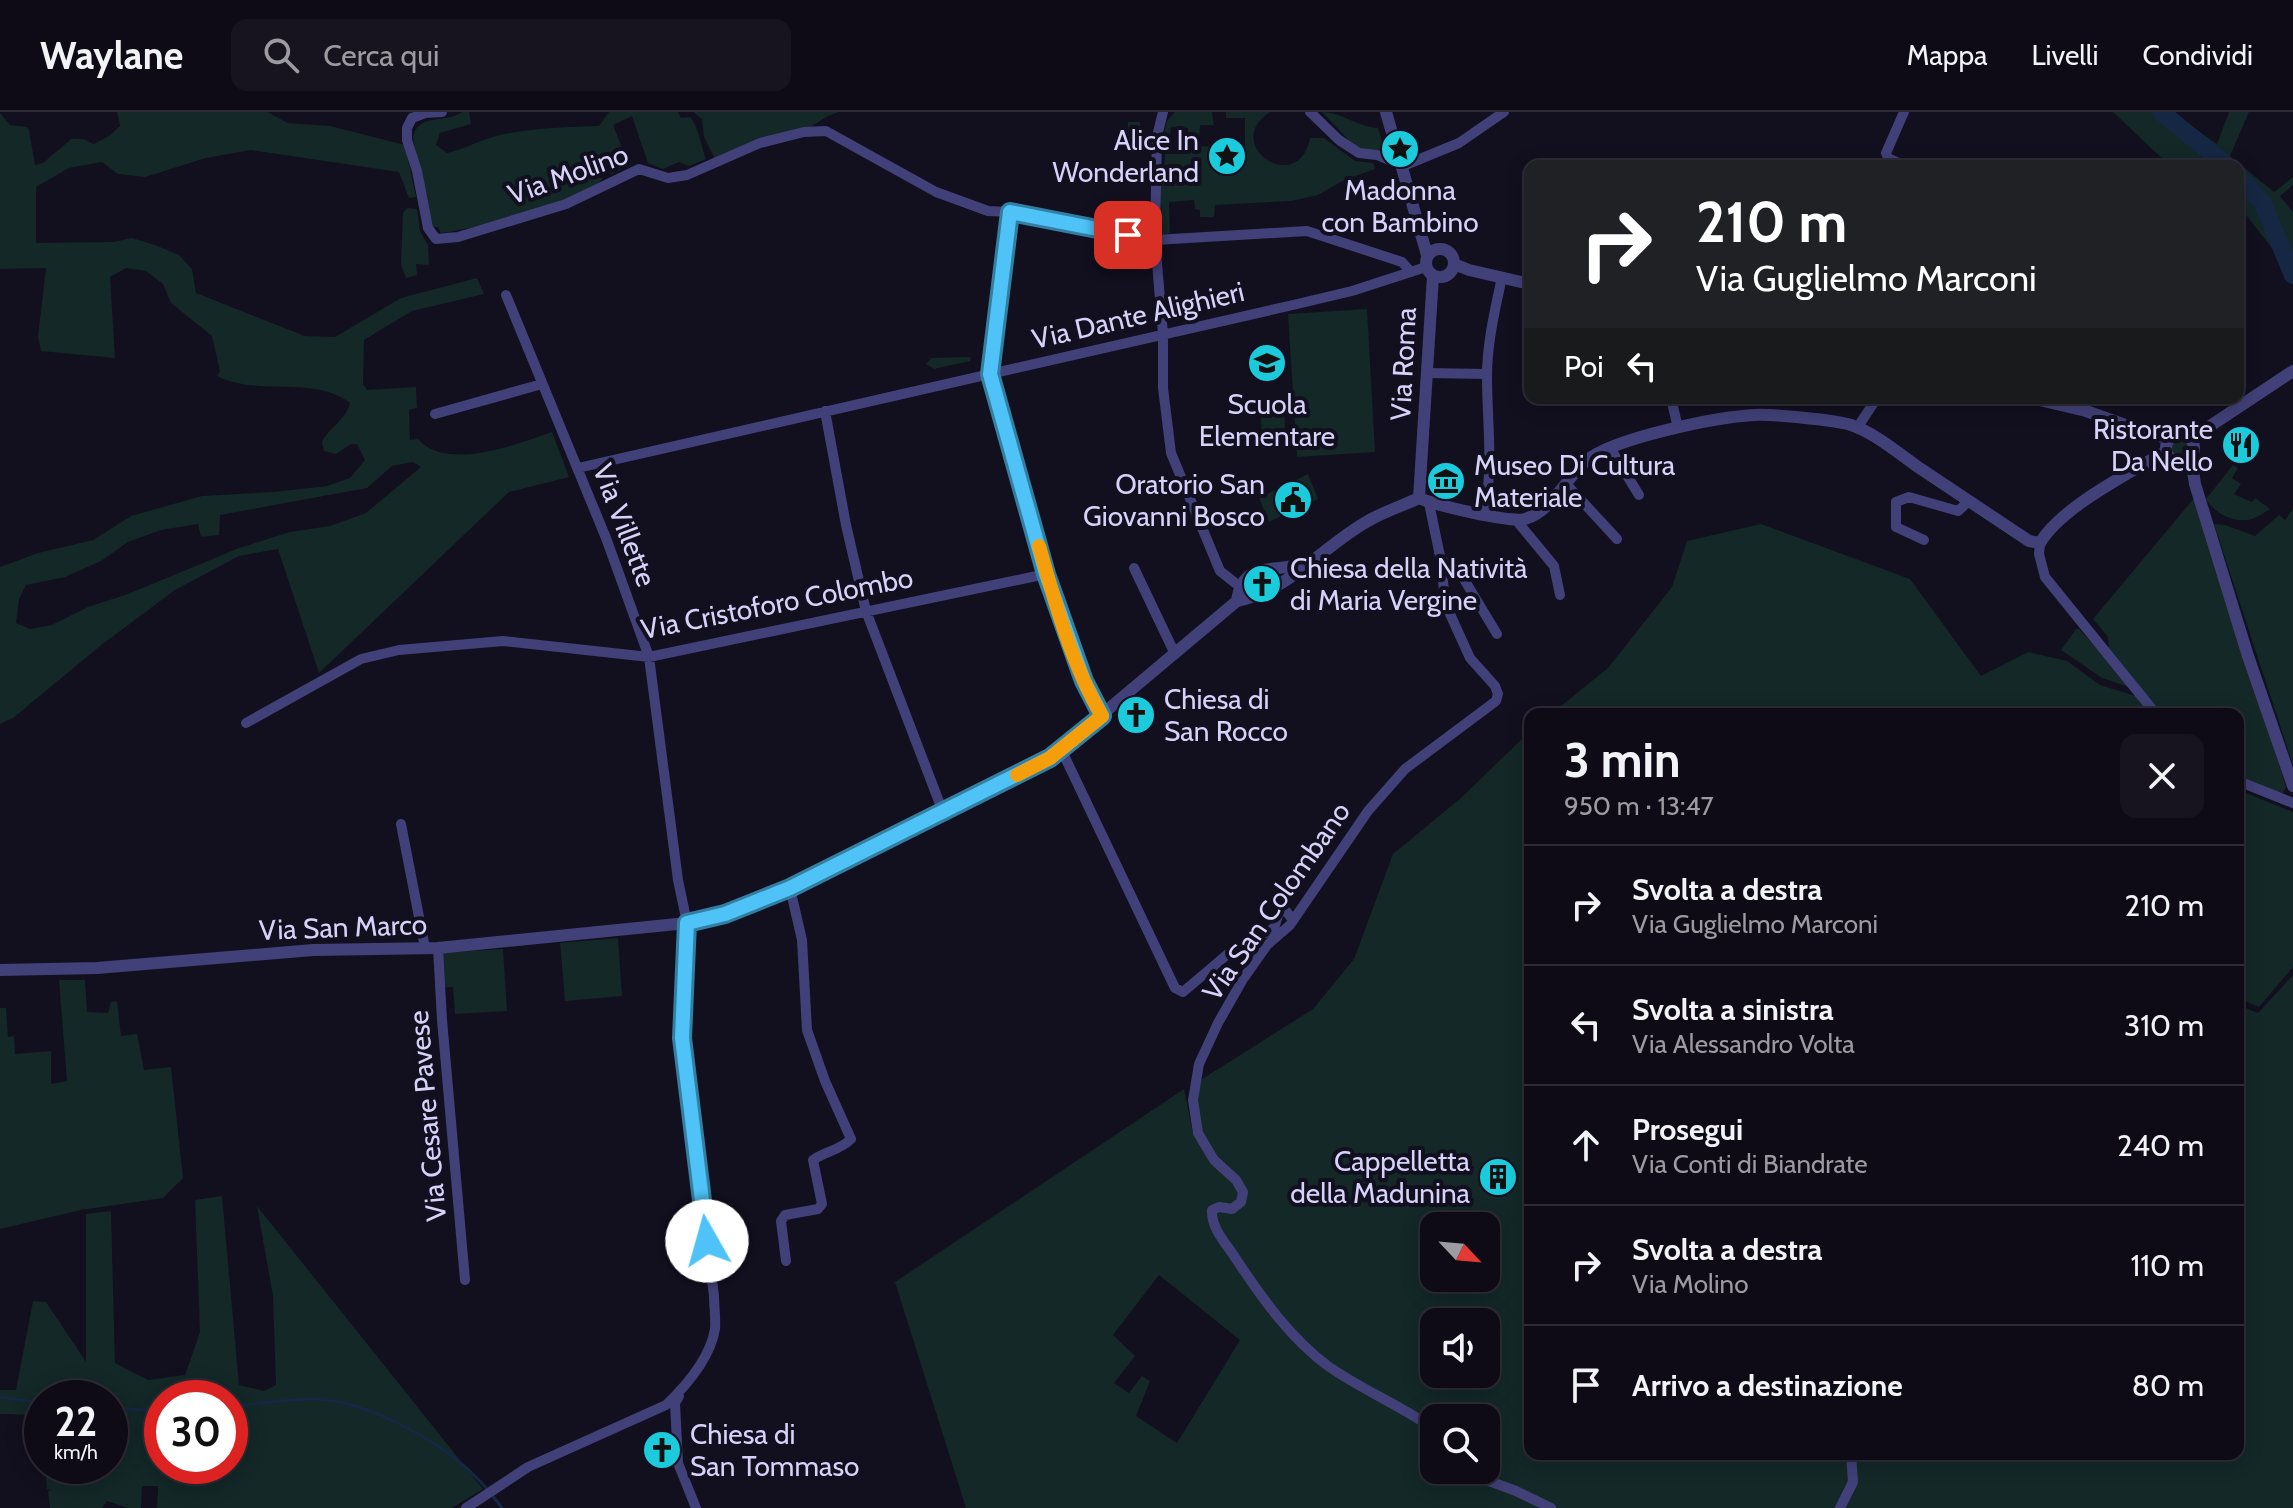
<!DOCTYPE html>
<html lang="it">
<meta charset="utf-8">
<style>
body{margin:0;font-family:Cabin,sans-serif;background:#171420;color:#f1f3f6;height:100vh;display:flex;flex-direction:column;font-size:30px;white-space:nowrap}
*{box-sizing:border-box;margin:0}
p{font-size:26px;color:#9b9ba1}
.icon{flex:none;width:44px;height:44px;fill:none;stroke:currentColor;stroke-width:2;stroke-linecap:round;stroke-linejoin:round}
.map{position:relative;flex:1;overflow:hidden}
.details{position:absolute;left:1524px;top:596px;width:720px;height:752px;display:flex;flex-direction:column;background:#0e0b17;border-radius:16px;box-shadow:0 4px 20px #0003,0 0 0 2px #2e2b36}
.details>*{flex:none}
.top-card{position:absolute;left:1524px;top:48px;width:720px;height:244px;border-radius:16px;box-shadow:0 4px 20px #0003,0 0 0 2px #2e2b36;background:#202124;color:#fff;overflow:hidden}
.needle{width:52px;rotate:116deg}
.fabs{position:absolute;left:1420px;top:1100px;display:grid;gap:16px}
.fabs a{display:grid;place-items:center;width:80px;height:80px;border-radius:16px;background:#0e0b17;box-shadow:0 4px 20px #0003,0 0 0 2px #2e2b36;font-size:40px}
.speed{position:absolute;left:24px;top:1268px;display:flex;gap:16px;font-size:40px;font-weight:700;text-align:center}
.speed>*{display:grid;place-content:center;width:104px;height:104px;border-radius:50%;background:#0e0b17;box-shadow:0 4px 20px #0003,0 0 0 2px #2e2b36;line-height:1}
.speed small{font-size:20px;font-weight:400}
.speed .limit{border:12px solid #d22;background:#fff;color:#111}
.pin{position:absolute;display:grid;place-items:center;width:68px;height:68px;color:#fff;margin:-34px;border-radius:16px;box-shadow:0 4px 12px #0006}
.me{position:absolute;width:88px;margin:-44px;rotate:353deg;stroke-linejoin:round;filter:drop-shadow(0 0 6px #0008)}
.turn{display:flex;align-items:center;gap:28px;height:168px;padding:0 40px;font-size:36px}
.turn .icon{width:104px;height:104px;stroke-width:2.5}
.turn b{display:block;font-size:56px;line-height:68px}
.then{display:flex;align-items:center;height:76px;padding:0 40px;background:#0003;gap:16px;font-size:30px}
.round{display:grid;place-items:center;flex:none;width:84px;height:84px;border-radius:16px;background:#171420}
.headline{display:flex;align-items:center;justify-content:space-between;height:136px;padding:0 40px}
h1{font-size:48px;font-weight:700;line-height:60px}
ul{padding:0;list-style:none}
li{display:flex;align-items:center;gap:24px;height:120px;padding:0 40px;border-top:2px solid #2e2b36}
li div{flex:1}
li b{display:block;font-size:30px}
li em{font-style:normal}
header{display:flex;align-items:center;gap:48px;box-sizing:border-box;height:112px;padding:0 40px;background:#0e0b17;border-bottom:2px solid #2e2b36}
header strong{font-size:38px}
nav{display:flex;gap:44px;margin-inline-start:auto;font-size:28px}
.search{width:560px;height:72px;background:#171420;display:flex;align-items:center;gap:20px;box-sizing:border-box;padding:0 28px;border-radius:16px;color:#9b9ba1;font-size:30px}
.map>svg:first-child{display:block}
.green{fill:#132827;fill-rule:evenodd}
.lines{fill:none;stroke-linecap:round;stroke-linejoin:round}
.stream{stroke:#152743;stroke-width:3}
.river{stroke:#152743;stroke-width:18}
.minor{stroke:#414078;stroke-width:10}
.tertiary{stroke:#414078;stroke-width:12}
.route-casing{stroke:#337fa1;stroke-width:20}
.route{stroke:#4fc3f7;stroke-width:14}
.slow{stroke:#f59e0b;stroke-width:14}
.labels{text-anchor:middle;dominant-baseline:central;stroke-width:8;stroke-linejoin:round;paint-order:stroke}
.poi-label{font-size:28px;fill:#d7d2f9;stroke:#120f1f;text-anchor:end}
.street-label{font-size:28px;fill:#d7d2f9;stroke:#120f1f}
</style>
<header>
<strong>Waylane</strong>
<div class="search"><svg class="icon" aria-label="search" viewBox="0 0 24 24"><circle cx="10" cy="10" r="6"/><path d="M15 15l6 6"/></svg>Cerca qui</div>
<nav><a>Mappa</a><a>Livelli</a><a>Condividi</a></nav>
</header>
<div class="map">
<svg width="2293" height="1396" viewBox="0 0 2293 1396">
<rect width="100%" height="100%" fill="#120f1f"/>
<!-- green -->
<path class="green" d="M117,0H267L288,11L330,14L405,33L416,85L409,86L399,60L251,38L206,46L145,65L118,62L102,50L69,56L36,75V131L113,130L132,126L155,133L179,143L192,157L196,181L305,224L335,225L401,186L477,166L484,182L412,199L364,228L363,272L367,278L416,275L417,296L409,298L410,328L418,327C447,360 517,332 552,320L569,365L509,380L319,561L278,437L239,444L175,478L100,534L13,606L0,612V455L38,441L93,428L131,404L202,384L274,380L327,374L350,366L365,348L357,332H351L336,342L324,339L322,330C330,314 346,308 350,291C313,263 257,285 217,264L220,259L212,224L171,191L163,172L146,159L126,156L110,165L115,246L41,239L38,224L46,156L0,157V1L10,13L27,15L29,18L35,53L43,51L71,27H83L94,32L109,24L120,14ZM413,350L421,355L366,401L330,414L290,420L239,436L128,482L88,495L52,513L30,517L16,511L19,487L26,473L65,465L101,449L128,430L161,418L198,412L201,425L219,423L220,403L367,376L392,354Z
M462,0H469L471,12L440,21L436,33L447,41C465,37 480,28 496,24C530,16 564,15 599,14L609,0H678L681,6L690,5C698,13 701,34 706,47L689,54L679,50L663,57L648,51L632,4L613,13L629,54L611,62L595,46L576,55L573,75L593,65L603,66C584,92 474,117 441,121L438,115H433L430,107L413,27C416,0 446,12 462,0Z
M693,0H839L828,4L804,19L715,47L704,25L702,7Z
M1175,0H1212L1214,13H1200L1199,34L1218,35L1219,42H1245V6H1226V0H1270C1220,32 1298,86 1310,26H1324L1355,49L1373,51L1375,57L1344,68L1318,83L1291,89L1215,93L1214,105H1200V98L1195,97L1194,88L1169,90L1170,121L1163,122L1160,73L1164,71L1165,42H1187L1188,16L1171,15L1170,24H1163L1167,9Z
M1322,0C1341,0 1358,15 1378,16L1386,42L1356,36Z
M2113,0H2154L2220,54H2170Z
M2164,0H2172L2217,32L2229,0H2249L2230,44L2274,80L2293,65V73L2280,84L2293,100V160L2263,91L2238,62V54H2229Z
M1128,10H1140V28L1151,29V39L1137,38L1128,30Z
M2238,69L2259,95L2292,161L2238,93Z
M407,96L417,97L420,119L428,133L429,153L416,152L417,163L406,166L401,153L403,101Z
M1367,197L1375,340L1297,345L1288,202Z
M969,245L971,246L970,249L934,257L926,252L931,246Z
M1284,293L1286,332L1263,334L1260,296Z
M2168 336a12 12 0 1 1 24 0a12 12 0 1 1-24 0Z
M2233,353L2238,356L2232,366L2241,372L2234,382L2252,390L2255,386L2270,397C2265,400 2258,405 2252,407C2236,412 2214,402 2206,387Z
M1308,362L1318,387L1269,410L1259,386Z
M2195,385L2286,675L2282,683L2238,667V602H2160L2109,536L2108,525L2093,507Z
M2293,397V653L2214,412L2225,413L2255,424L2279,403L2285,408Z
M1761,412L1910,467L1981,564L2028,540L2067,549L2100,573L2136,584L2151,602H1551L1608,556L1672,475L1687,429Z
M2076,517H2079L2132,576L2102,566L2061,538Z
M1530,619V1342H2238V893L2258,901L2293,863V1396H966L895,1170L1184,977L1193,1021L1212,1048L1241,1080L1240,1089C1230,1096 1222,1093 1211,1098C1208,1126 1249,1171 1266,1195L1272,1192C1258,1172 1212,1123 1214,1099L1220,1097L1233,1099L1243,1091C1247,1062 1210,1047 1201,1021C1196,1006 1198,985 1199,969L1313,897L1354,847L1393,742L1461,686ZM1434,1114H1486V1166H1434ZM1159,1163L1240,1228L1177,1331L1136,1304L1150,1269L1142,1264L1129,1281L1114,1271L1135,1244L1113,1223ZM1434,1210H1486V1262H1434ZM1434,1306H1486V1358H1434Z
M2238,678L2293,700V855L2259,895L2238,886Z
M618,826L622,884L565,889L560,831Z
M503,837L507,899L455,902L453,875L442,876L440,841Z
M59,868H85L87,900L108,901L111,890L117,889L121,924L137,922L144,958L171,955L183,1066L163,1086L81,1098L0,1117V896H6L8,925L14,924L15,942L51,939V972L67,969Z
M222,1084L239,1273L264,1279L276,1273L273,1184L257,1094L483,1377L452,1396H157L158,1374H142L141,1396H128L107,1389L102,1396H50L48,1379L52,1378L47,1377L45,1354H110V1286H42V1323L40,1303L0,1302V1278H16L33,1189L46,1190L86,1250V1102L111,1099L115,1251L148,1268L185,1263L200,1220L195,1088ZM162,1286H230V1354H162Z"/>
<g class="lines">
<!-- stream -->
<path class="stream" d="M0,1285L42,1291
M230,1294C258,1293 288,1286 316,1287C373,1290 451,1334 487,1377
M110,1296L162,1299
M492,1383L502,1396"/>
<!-- river -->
<path class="river" d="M2161,0L2227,54
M2238,63L2263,92L2293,163"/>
<!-- minor -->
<path class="minor" d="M442,0L425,1L412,6L407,16V28L417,59L428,116L436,127L458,125L566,92L639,57L668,66L687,63L760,31L804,20L826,19L936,80L988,99L1010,100L1155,128L1307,119L1402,150L1411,160
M1163,0L1157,24L1155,128L1163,222V276L1171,341L1220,459L1239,474
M1310,0L1339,28L1359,41L1377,43L1403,54L1459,31L1504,0
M1904,0L1886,41L1888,46L1905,54
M1010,100L990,262L1046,462L1078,554L1090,584L1102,604
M1426,261L1487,262
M1671,286L1678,316
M825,299L846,413L866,499L943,700
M435,302L542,272
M1857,316L1877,286
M1610,336L1639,383
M578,356L1293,193L1352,179L1426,155
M1567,373L1617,427
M1429,391L1441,449L1445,489
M1484,402C1494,354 1487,312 1487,264C1487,231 1495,198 1502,165
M1516,408L1554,454L1560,483
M1924,428L1896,415V390L1909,385L1958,399L1969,389
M2040,431L2039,442L2045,465L2156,602
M1441,449L1456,454L1497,522
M1134,456L1175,542
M246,611L361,547L399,538L503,529L649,545L1046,462
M1061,637L1175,876L1183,880L1229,841L1274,816L1279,800L1286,799L1293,808
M2238,669L2293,691
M401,712L425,836
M438,836L442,908L465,1168
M786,1149L781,1109L785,1103L818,1097L822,1092L813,1048C825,1039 841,1038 851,1027L825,969L807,918L802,828L790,776
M679,1284L675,1291L678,1351L696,1396
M1434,1317C1400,1293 1362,1278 1328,1254C1290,1226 1262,1186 1236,1147C1227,1132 1211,1117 1212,1098L1219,1095L1232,1097L1241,1090L1243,1080L1236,1068L1214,1048L1198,1021L1193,988L1199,952L1218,911L1243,867L1267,833L1290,813L1368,699L1405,657L1496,589L1498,582L1495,574L1470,546L1450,502
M1470,1358L1473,1363L1516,1379L1551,1396
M466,1396L528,1355L666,1293C687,1273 710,1247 715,1217C716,1207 714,1195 714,1184L682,926L687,811L678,768L649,545L606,426L506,183
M1840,1396L1853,1370L1851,1342"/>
<!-- tertiary -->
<path class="tertiary" d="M1386,0L1427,143
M1426 151a14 14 0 1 1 28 0a14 14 0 1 1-28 0Z
M1454,152L1469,158L1530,172
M2032,286L2086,299L2153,323L2170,326
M2166 336a14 14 0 1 1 28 0a14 14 0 1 1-28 0Z
M2192,326L2293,259
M2191,346L2195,372L2248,544L2293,674
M1419,386C1435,393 1510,411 1525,407C1552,399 1566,366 1586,349C1613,326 1717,305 1754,303C1771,302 1836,308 1851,313C1875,321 1898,341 1918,355C1955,380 1992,404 2029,429L2040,431C2061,395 2130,361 2166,339
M1419,386L1433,164
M1237,489C1243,447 1275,462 1303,451
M0,858L97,856L313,838L438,836L687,811L725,802L790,776L1050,646L1237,489C1289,479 1323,434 1368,409C1383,400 1402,394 1419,386"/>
</g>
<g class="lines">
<defs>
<path id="route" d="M707,1129L682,926L687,811L725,802L790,776L1050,646L1102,604L1084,569L1046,462L990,262L1010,100L1128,123"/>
</defs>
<!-- route casing -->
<use href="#route" class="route-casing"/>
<!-- route -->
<use href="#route" class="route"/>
<!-- slow -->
<path class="slow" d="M1017,663L1050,646L1102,604C1072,553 1055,491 1039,434"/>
</g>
<!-- icons -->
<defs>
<symbol id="sight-disc" viewBox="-11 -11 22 22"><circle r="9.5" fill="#1bcbdc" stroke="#120f1f"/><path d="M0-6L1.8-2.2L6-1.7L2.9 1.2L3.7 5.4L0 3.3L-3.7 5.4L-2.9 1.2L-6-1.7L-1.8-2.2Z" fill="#111"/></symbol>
<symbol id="school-disc" viewBox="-11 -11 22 22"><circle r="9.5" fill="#1bcbdc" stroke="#120f1f"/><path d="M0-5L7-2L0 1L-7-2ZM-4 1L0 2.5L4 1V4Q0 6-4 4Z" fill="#111"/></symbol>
<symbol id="restaurant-disc" viewBox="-11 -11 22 22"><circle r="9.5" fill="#1bcbdc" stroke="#120f1f"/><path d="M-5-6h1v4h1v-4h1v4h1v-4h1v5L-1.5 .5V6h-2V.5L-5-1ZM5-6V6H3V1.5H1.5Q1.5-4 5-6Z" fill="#111"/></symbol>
<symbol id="museum-disc" viewBox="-11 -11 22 22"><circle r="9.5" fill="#1bcbdc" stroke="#120f1f"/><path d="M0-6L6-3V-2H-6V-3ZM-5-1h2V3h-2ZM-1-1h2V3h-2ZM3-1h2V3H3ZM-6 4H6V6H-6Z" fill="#111"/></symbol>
<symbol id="civic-disc" viewBox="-11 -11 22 22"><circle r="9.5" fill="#1bcbdc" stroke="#120f1f"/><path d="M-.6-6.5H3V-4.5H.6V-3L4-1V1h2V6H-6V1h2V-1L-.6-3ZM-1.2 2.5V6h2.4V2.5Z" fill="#111"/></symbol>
<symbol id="church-disc" viewBox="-11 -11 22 22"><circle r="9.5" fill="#1bcbdc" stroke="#120f1f"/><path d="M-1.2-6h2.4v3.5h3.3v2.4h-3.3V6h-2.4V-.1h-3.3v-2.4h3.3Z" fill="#111"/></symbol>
<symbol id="building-disc" viewBox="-11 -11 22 22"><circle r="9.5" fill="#1bcbdc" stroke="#120f1f"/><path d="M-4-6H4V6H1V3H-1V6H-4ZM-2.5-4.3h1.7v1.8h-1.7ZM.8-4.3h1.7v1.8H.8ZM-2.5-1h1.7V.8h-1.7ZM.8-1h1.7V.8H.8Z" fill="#111"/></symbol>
</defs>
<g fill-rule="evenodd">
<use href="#sight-disc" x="1378" y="15" width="44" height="44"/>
<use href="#sight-disc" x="1205" y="22" width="44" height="44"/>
<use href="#school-disc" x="1245" y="229" width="44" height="44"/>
<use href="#restaurant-disc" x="2219" y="311" width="44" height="44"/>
<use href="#museum-disc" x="1424" y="347" width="44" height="44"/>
<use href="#civic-disc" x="1271" y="366" width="44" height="44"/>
<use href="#church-disc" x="1240" y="450" width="44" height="44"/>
<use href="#church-disc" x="1114" y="581" width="44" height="44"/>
<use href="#building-disc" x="1476" y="1043" width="44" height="44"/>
<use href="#church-disc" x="640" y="1316" width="44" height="44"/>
</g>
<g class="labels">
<!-- poi labels -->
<g class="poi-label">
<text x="1199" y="28">Alice In<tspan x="1199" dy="32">Wonderland</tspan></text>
<text x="1400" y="78" text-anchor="middle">Madonna<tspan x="1400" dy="32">con Bambino</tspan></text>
<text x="1267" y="292" text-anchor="middle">Scuola<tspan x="1267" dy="32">Elementare</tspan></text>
<text x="2213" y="317">Ristorante<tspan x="2213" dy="32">Da Nello</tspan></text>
<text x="1474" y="353" text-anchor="start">Museo Di Cultura<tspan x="1474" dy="32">Materiale</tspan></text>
<text x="1265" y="372">Oratorio San<tspan x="1265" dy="32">Giovanni Bosco</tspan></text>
<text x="1290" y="456" text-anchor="start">Chiesa della Natività<tspan x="1290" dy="32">di Maria Vergine</tspan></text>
<text x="1164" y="587" text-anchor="start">Chiesa di<tspan x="1164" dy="32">San Rocco</tspan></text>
<text x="1470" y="1049">Cappelletta<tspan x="1470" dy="32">della Madunina</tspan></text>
<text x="690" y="1322" text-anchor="start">Chiesa di<tspan x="690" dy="32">San Tommaso</tspan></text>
</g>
<!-- street labels -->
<g class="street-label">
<text transform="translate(568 62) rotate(-20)">Via Molino</text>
<text transform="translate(1138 203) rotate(-13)">Via Dante Alighieri</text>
<text transform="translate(1403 252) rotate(-87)">Via Roma</text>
<text transform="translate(625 413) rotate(69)">Via Villette</text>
<text transform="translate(777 491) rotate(-11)">Via Cristoforo Colombo</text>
<text transform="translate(1276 789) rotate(-55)">Via San Colombano</text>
<text transform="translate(343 815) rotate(-2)">Via San Marco</text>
<text transform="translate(427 1004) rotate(-95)">Via Cesare Pavese</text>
</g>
</g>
</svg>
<div class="fabs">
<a><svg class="needle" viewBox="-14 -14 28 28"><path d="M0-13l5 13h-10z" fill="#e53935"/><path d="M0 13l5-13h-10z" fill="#9b9ba1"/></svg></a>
<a><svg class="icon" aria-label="sound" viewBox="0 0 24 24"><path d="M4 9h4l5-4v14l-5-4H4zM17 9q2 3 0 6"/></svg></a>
<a><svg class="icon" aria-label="search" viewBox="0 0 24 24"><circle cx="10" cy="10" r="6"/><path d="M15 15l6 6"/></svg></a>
</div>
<div class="speed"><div>22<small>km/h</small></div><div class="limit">30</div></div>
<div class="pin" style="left:1128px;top:123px;background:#d93025"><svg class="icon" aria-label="arrive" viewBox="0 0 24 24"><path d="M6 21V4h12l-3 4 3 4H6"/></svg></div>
<svg class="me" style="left:707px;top:1129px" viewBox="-20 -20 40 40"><circle r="19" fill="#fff"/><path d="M0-13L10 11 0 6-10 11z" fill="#4fc3f7"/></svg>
<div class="top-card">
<div class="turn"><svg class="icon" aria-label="right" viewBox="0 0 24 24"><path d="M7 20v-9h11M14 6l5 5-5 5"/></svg><div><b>210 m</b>Via Guglielmo Marconi</div></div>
<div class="then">Poi<svg class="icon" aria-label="left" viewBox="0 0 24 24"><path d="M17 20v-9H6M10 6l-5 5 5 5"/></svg></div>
</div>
<section class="details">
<div class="headline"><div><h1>3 min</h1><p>950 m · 13:47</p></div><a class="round"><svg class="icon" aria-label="close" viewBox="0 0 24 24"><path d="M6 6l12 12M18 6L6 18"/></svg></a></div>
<ul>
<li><svg class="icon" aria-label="right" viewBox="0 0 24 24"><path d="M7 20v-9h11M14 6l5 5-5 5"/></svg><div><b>Svolta a destra</b><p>Via Guglielmo Marconi</p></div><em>210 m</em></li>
<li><svg class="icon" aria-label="left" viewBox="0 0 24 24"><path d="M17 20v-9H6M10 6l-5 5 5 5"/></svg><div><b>Svolta a sinistra</b><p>Via Alessandro Volta</p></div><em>310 m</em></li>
<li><svg class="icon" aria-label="ahead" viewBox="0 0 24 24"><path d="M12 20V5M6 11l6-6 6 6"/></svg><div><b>Prosegui</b><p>Via Conti di Biandrate</p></div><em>240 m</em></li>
<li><svg class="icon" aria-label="right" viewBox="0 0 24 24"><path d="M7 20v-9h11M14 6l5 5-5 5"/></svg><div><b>Svolta a destra</b><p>Via Molino</p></div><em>110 m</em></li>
<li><svg class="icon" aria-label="arrive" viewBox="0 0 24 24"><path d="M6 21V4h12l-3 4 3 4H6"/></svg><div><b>Arrivo a destinazione</b></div><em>80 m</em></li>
</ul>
</section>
</div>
